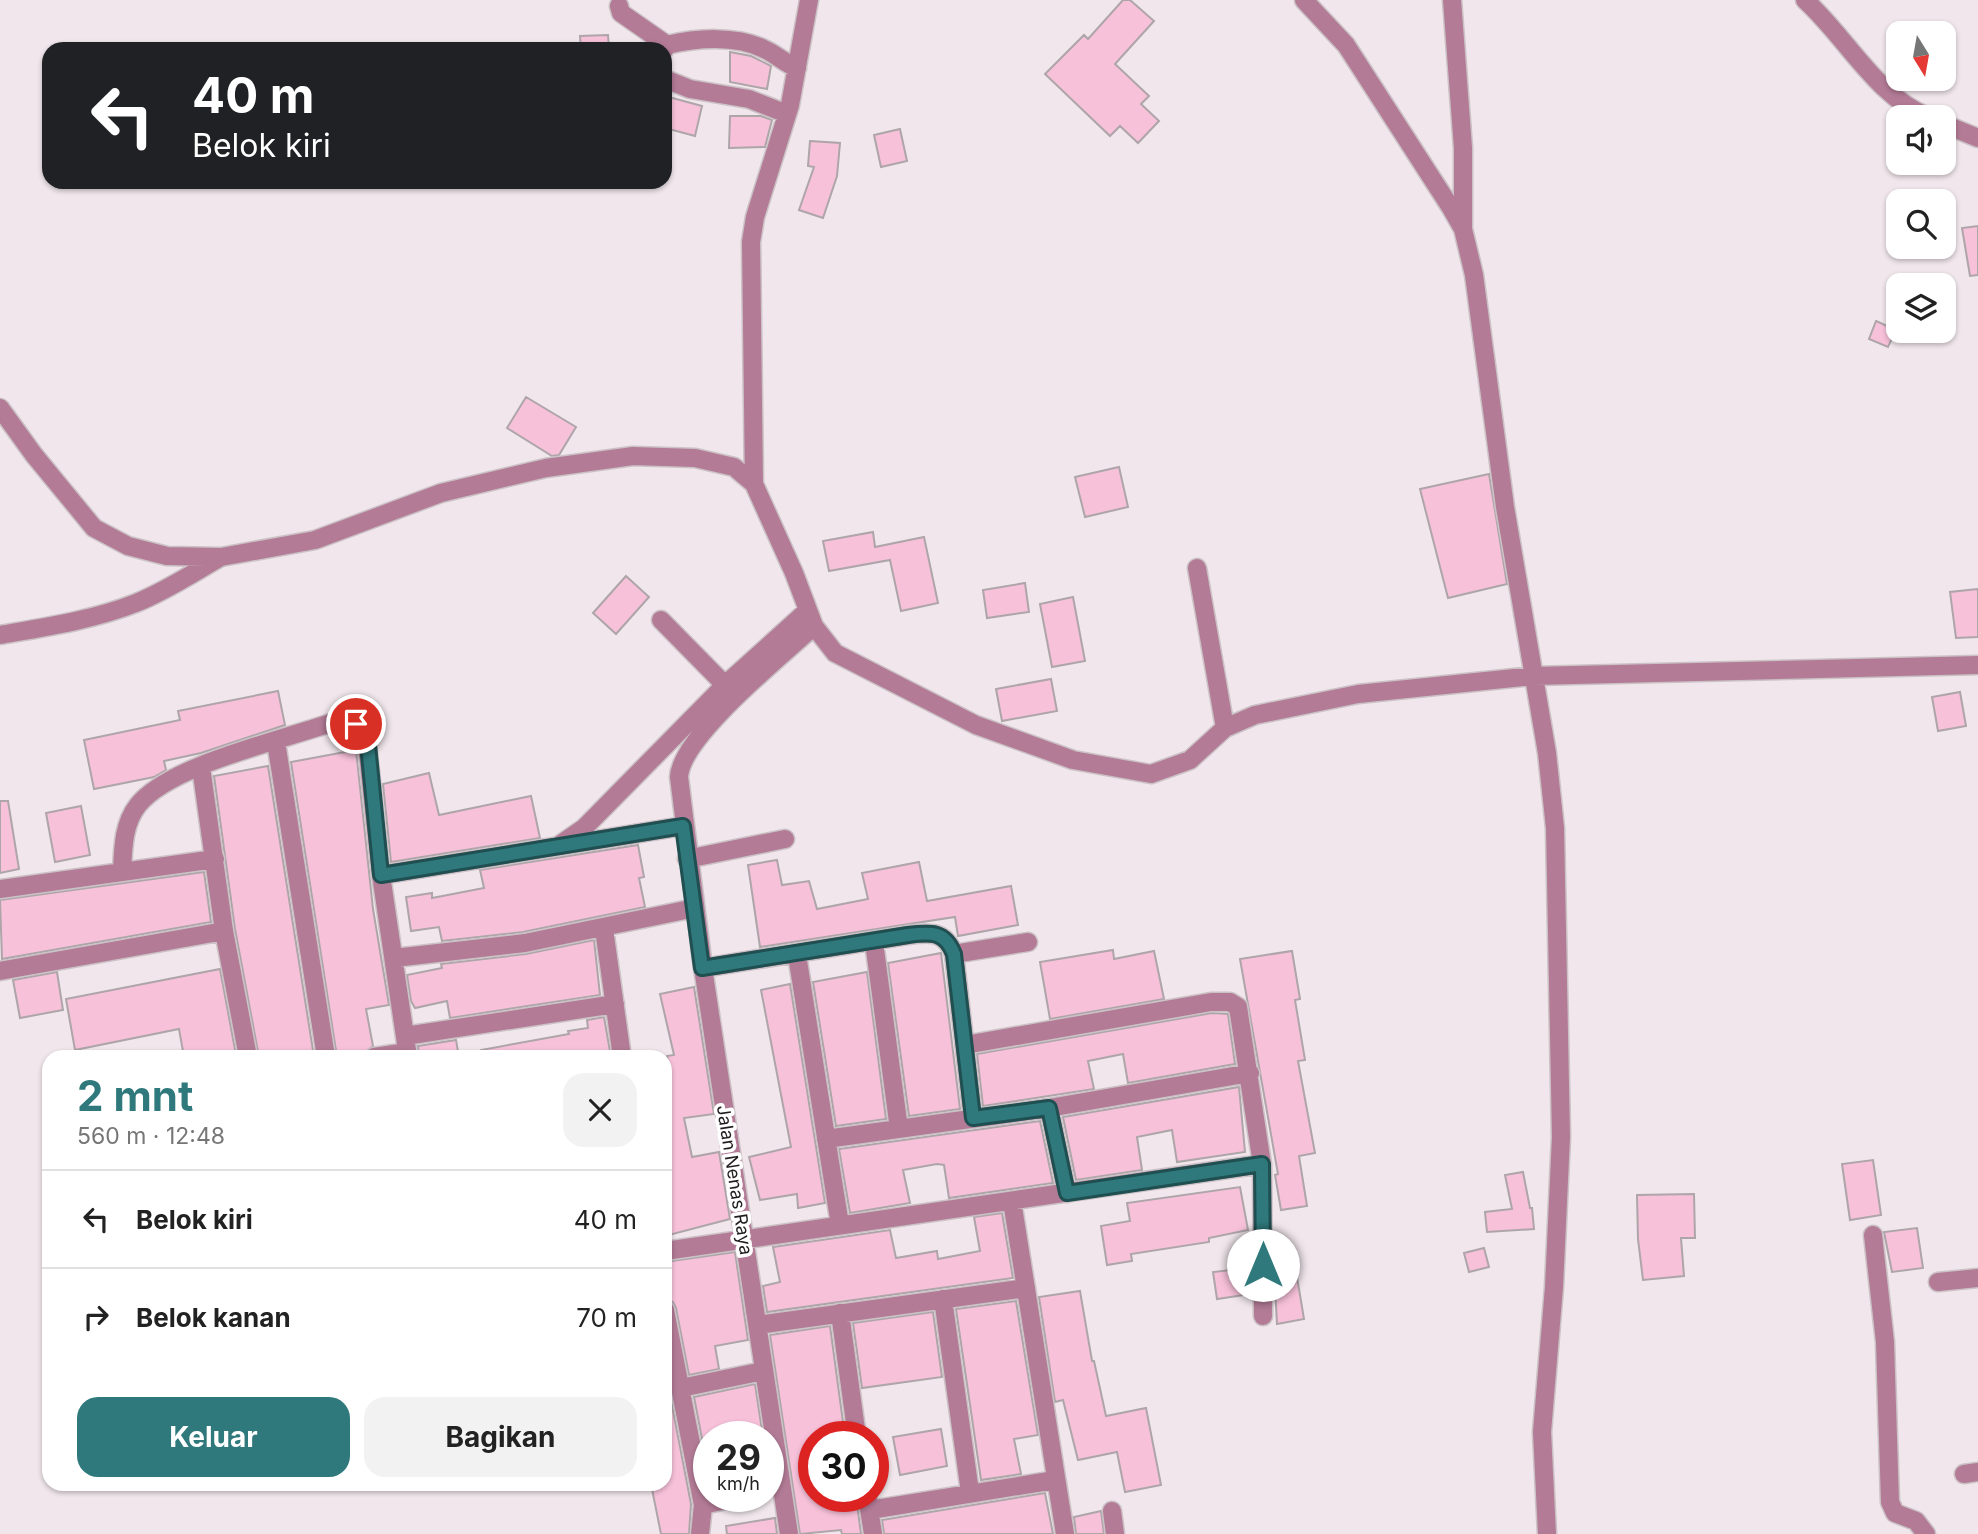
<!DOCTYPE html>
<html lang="id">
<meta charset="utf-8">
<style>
body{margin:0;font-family:Inter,sans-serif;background:#f2f2f2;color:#222;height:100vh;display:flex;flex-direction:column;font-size:26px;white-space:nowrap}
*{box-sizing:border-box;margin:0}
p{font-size:23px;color:#767676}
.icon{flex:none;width:38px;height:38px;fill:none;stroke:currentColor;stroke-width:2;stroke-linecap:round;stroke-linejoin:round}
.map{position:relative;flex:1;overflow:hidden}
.sheet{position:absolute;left:42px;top:1050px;width:630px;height:441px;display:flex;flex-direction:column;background:#fff;border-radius:21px;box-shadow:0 2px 5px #0004}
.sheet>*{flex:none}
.top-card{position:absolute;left:42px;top:42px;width:630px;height:147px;border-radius:21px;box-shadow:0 2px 5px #0004;background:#202124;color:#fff;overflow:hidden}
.needle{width:46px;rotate:169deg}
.buttons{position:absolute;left:1886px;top:21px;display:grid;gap:14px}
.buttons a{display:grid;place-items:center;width:70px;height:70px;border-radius:14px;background:#fff;box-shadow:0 2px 5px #0004;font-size:35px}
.speed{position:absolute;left:693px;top:1421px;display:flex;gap:14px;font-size:35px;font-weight:700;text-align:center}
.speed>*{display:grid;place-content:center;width:91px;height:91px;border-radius:50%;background:#fff;box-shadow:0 2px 5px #0004;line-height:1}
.speed small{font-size:18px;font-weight:400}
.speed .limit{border:10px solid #d22;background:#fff;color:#111}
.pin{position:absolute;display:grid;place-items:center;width:60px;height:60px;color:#fff;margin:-30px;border:4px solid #fff;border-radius:50%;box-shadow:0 2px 7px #0007}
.me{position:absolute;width:77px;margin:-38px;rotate:0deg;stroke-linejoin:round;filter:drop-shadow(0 0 5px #0008)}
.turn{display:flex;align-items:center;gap:24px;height:147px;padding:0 35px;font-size:32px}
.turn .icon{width:91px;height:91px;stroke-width:2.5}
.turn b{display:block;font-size:49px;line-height:60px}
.round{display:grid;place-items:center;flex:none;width:74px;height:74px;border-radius:21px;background:#f2f2f2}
.summary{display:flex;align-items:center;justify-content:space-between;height:119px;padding:0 35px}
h1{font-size:42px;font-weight:700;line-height:52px;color:#2f797c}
.cta{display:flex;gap:14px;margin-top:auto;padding:14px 35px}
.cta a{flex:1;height:80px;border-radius:21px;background:#2f797c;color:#fff;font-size:28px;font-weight:700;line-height:80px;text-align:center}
.cta a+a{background:#f2f2f2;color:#222}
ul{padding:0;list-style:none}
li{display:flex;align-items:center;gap:21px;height:98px;padding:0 35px;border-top:2px solid #e0e0e0}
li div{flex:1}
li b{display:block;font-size:26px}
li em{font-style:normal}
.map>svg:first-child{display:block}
.building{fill:#f7c1da;stroke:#aea5a9;stroke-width:2}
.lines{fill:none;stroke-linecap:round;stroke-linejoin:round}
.minor-casing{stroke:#cbc2c6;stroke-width:21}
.minor{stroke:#b37b96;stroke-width:18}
.route-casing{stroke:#1f4f51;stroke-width:18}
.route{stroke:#2f797c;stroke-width:12}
.labels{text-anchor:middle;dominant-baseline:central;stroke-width:7;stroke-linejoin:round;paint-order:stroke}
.street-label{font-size:18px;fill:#201d1e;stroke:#fff}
</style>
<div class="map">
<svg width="1978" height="1534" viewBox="0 0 1978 1534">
<rect width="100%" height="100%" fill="#f0e6eb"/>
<!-- building -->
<path class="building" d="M1123,0H1130L1154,21L1115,64L1149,96L1141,104L1159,121L1138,143L1120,126L1110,136L1045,74L1084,35L1088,39Z
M608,35L609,49H581L580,36Z
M730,52L751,56L771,66L767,89L730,82Z
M665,96L702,106L695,136L665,128Z
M730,116H761L772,120L765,147L729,148Z
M900,129L907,161L881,167L874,135Z
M810,141L840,143L837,176L823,218L799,210L814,167L808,166Z
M1978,226V275L1970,276L1962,228Z
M1876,321L1896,330L1888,347L1869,339Z
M526,397L576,427L559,455L552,456L507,428Z
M1119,467L1128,507L1085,517L1075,477Z
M1489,474L1507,584L1448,598L1420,489Z
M873,532L875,547L924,537L938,603L901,611L890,560L829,571L823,541Z
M626,576L649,597L616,634L593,613Z
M1025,583L1029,612L987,618L983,590Z
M1978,589V637L1956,638L1950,592Z
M1073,597L1085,661L1052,667L1040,604Z
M1051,679L1057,711L1002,721L996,689Z
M278,691L285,725L201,753L164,761L166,770L154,777L94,789L84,740L180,720L178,711Z
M1960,692L1966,726L1938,731L1932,697Z
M356,750L373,909L389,1005L366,1009L373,1046L363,1054L337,1057L291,762Z
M268,766L314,1057H259L235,929L214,776Z
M429,773L439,815L531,796L540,838L391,862L383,784Z
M0,801H8L19,869L0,873Z
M81,806L90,855L55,862L46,813Z
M638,845L644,877L639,878L645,907L523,932L442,941L439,927L411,931L406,897L432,893V898L484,888L480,870Z
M777,860L782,885L809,881L817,909L868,899L862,873L919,862L927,901L1011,886L1018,925L958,936L955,917L760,947L748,865Z
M204,872L211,922L2,959L0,900Z
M594,940L600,995L450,1018L447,1001L415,1008L411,1001L407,975L442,968L441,964L526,954Z
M1113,950L1114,959L1154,951L1164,999L1050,1019L1040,962Z
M1292,951L1300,999L1295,1000L1305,1060L1298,1061L1315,1153L1299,1156L1307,1206L1281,1210L1275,1175L1278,1174L1240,959Z
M941,953L960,1109L909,1116L888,963Z
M220,969L236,1055L184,1057L179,1029L75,1050L66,999Z
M57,972L63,1010L20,1018L13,980Z
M867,972L886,1119L836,1126L813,982Z
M790,984L825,1203L798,1208L797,1194L760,1200L749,1157L791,1147L761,990Z
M694,987L714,1114L684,1118L692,1157L719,1152L730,1219L665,1236V1069H669L667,1056L674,1055L660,994Z
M1212,1013L1228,1014L1235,1064L1128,1083L1123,1054L1088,1061L1094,1089L983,1106L977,1054Z
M604,1017L611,1057H481V1050L569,1034L568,1031L588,1028L587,1020Z
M456,1040L459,1057H419L418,1046Z
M1239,1087L1245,1152L1177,1162L1172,1130L1137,1137L1142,1170L1076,1180L1063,1117Z
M1040,1121L1053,1183L949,1198L944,1165L937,1164L903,1170L910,1203L850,1213L839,1149Z
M1873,1160L1881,1215L1850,1220L1842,1164Z
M1523,1172L1530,1208H1532L1534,1229L1487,1232L1485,1212L1512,1209L1505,1175Z
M1240,1187L1248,1230L1209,1238V1242L1131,1254L1132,1261L1107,1265L1101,1226L1130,1221L1127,1203Z
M1694,1194L1695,1238H1681L1684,1276L1643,1280L1638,1239L1637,1195Z
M1002,1213L1013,1278L767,1312L763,1286L780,1282L773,1247L890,1230L896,1258L937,1251L938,1259L980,1251L974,1217Z
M1917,1228L1923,1268L1892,1272L1884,1232Z
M1484,1248L1489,1267L1469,1272L1464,1253Z
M735,1252L748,1340L715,1346L719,1369L689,1375L676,1308L673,1302L665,1299V1262Z
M1295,1265L1304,1319L1277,1324L1274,1268Z
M1247,1268L1248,1273L1251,1272V1294L1217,1299L1213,1272Z
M1080,1291L1092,1361H1094L1106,1416L1146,1408L1161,1485L1125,1492L1117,1452L1078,1460L1063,1400L1055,1402L1039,1297Z
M1016,1301L1038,1435L1014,1439L1021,1474L981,1480L956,1309Z
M933,1312L942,1377L862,1388L853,1323Z
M830,1326L845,1437H814V1496H856L861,1534H842L841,1530L800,1534L770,1335Z
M665,1369L691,1504L689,1534H661L651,1484H665Z
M755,1384L763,1437H709V1475L694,1397Z
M941,1429L947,1466L900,1475L893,1437Z
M1045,1493L1053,1534H884L882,1520Z
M1101,1511L1104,1534H1076L1074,1517Z
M775,1518L777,1534H727L726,1526Z"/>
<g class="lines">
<defs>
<path id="minor" d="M1304,0L1346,45L1451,208L1463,229L1474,275L1505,507L1547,753L1555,828L1561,1137L1554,1287L1542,1432L1547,1534
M1452,0L1463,148V227
M1805,0C1847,38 1875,95 1928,117
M619,6L621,13L667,45L665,49
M667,45C696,38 736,35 764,49C776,54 784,63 797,68
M665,79L690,89L749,99L787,114
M1944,124L1978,138
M0,408L34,455L94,528L128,546L167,556L221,557L315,540L441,493L546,468L633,456L695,458L734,467L754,484L794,573L814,626L835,653L976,725L1073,760L1151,774L1190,760L1225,728L1255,715L1358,694L1533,676L1978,665
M754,484L751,242L755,217L790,105L809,0
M1197,568L1225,728
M661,620L725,685
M0,635C46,627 93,620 136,603C166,591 193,573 221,557
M276,742L326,1057
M201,767L224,931L248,1057
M561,844L584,828L725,685L807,611
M687,859L785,839
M122,872C123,849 123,824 138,805C171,764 284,740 336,721L350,720L361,730L367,745L381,875L408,1057
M381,875L683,826
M0,889L215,859
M604,929L622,1057
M874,942L899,1129
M954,954L1028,942
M797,955L840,1225
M394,958L525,943L695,908
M703,968L908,935C931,932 945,931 954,954L973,1118
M0,971L224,931
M405,1036L615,1004
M965,1045L1211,1002H1230L1238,1007L1262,1164L1263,1316
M374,1057L407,1052
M1049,1108L1067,1193
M826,1139L1049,1108L1250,1073
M1012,1201L1065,1534
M1873,1235L1885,1342L1890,1502L1895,1513L1916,1521L1926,1534
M665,1251L1262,1164
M1938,1282L1978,1278
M943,1299L970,1492
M665,1310L703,1505L700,1534
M840,1313L857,1437
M758,1325L1026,1288
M681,1388L763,1371
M1964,1474L1978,1472
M867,1496L873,1534
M703,1505L744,1496
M870,1510L1055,1480
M1112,1511L1115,1534
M789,1534L703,968L679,777C681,736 781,657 814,626"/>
</defs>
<!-- minor casing -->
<use href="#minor" class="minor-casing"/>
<!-- minor -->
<use href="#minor" class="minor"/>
</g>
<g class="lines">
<defs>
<path id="route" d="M356,724L368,745L381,875L683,826L702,968L908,935C931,932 945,931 954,954L973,1118L1049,1108L1067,1193L1262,1164L1263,1265"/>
</defs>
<!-- route casing -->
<use href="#route" class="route-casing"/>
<!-- route -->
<use href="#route" class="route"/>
</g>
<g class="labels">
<!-- street labels -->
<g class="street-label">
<text transform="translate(735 1180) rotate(81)">Jalan Nenas Raya</text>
</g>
</g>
</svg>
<div class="buttons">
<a><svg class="needle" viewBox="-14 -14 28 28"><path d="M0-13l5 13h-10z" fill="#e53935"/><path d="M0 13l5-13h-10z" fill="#767676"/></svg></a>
<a><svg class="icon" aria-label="sound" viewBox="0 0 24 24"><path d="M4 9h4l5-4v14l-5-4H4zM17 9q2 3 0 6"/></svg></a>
<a><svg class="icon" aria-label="search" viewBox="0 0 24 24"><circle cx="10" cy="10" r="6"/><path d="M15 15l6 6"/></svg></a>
<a><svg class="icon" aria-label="layers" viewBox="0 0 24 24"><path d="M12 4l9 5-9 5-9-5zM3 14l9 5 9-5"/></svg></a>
</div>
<div class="speed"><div>29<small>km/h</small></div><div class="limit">30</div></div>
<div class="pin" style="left:356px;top:724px;background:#d93025"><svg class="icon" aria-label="arrive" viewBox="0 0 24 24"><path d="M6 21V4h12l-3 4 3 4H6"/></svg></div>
<svg class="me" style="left:1263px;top:1265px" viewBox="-20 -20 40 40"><circle r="19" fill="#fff"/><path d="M0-13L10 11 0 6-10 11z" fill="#2f797c"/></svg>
<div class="top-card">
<div class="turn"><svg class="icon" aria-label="left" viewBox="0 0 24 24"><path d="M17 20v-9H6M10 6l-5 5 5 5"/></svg><div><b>40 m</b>Belok kiri</div></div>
</div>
<section class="sheet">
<div class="summary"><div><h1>2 mnt</h1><p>560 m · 12:48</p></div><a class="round"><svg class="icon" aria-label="close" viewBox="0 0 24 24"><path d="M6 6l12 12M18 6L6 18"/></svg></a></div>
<ul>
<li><svg class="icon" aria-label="left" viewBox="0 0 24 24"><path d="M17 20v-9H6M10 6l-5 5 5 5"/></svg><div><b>Belok kiri</b></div><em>40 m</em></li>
<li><svg class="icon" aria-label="right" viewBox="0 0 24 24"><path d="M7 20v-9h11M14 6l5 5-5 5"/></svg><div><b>Belok kanan</b></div><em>70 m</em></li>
</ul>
<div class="cta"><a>Keluar</a><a>Bagikan</a></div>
</section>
</div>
